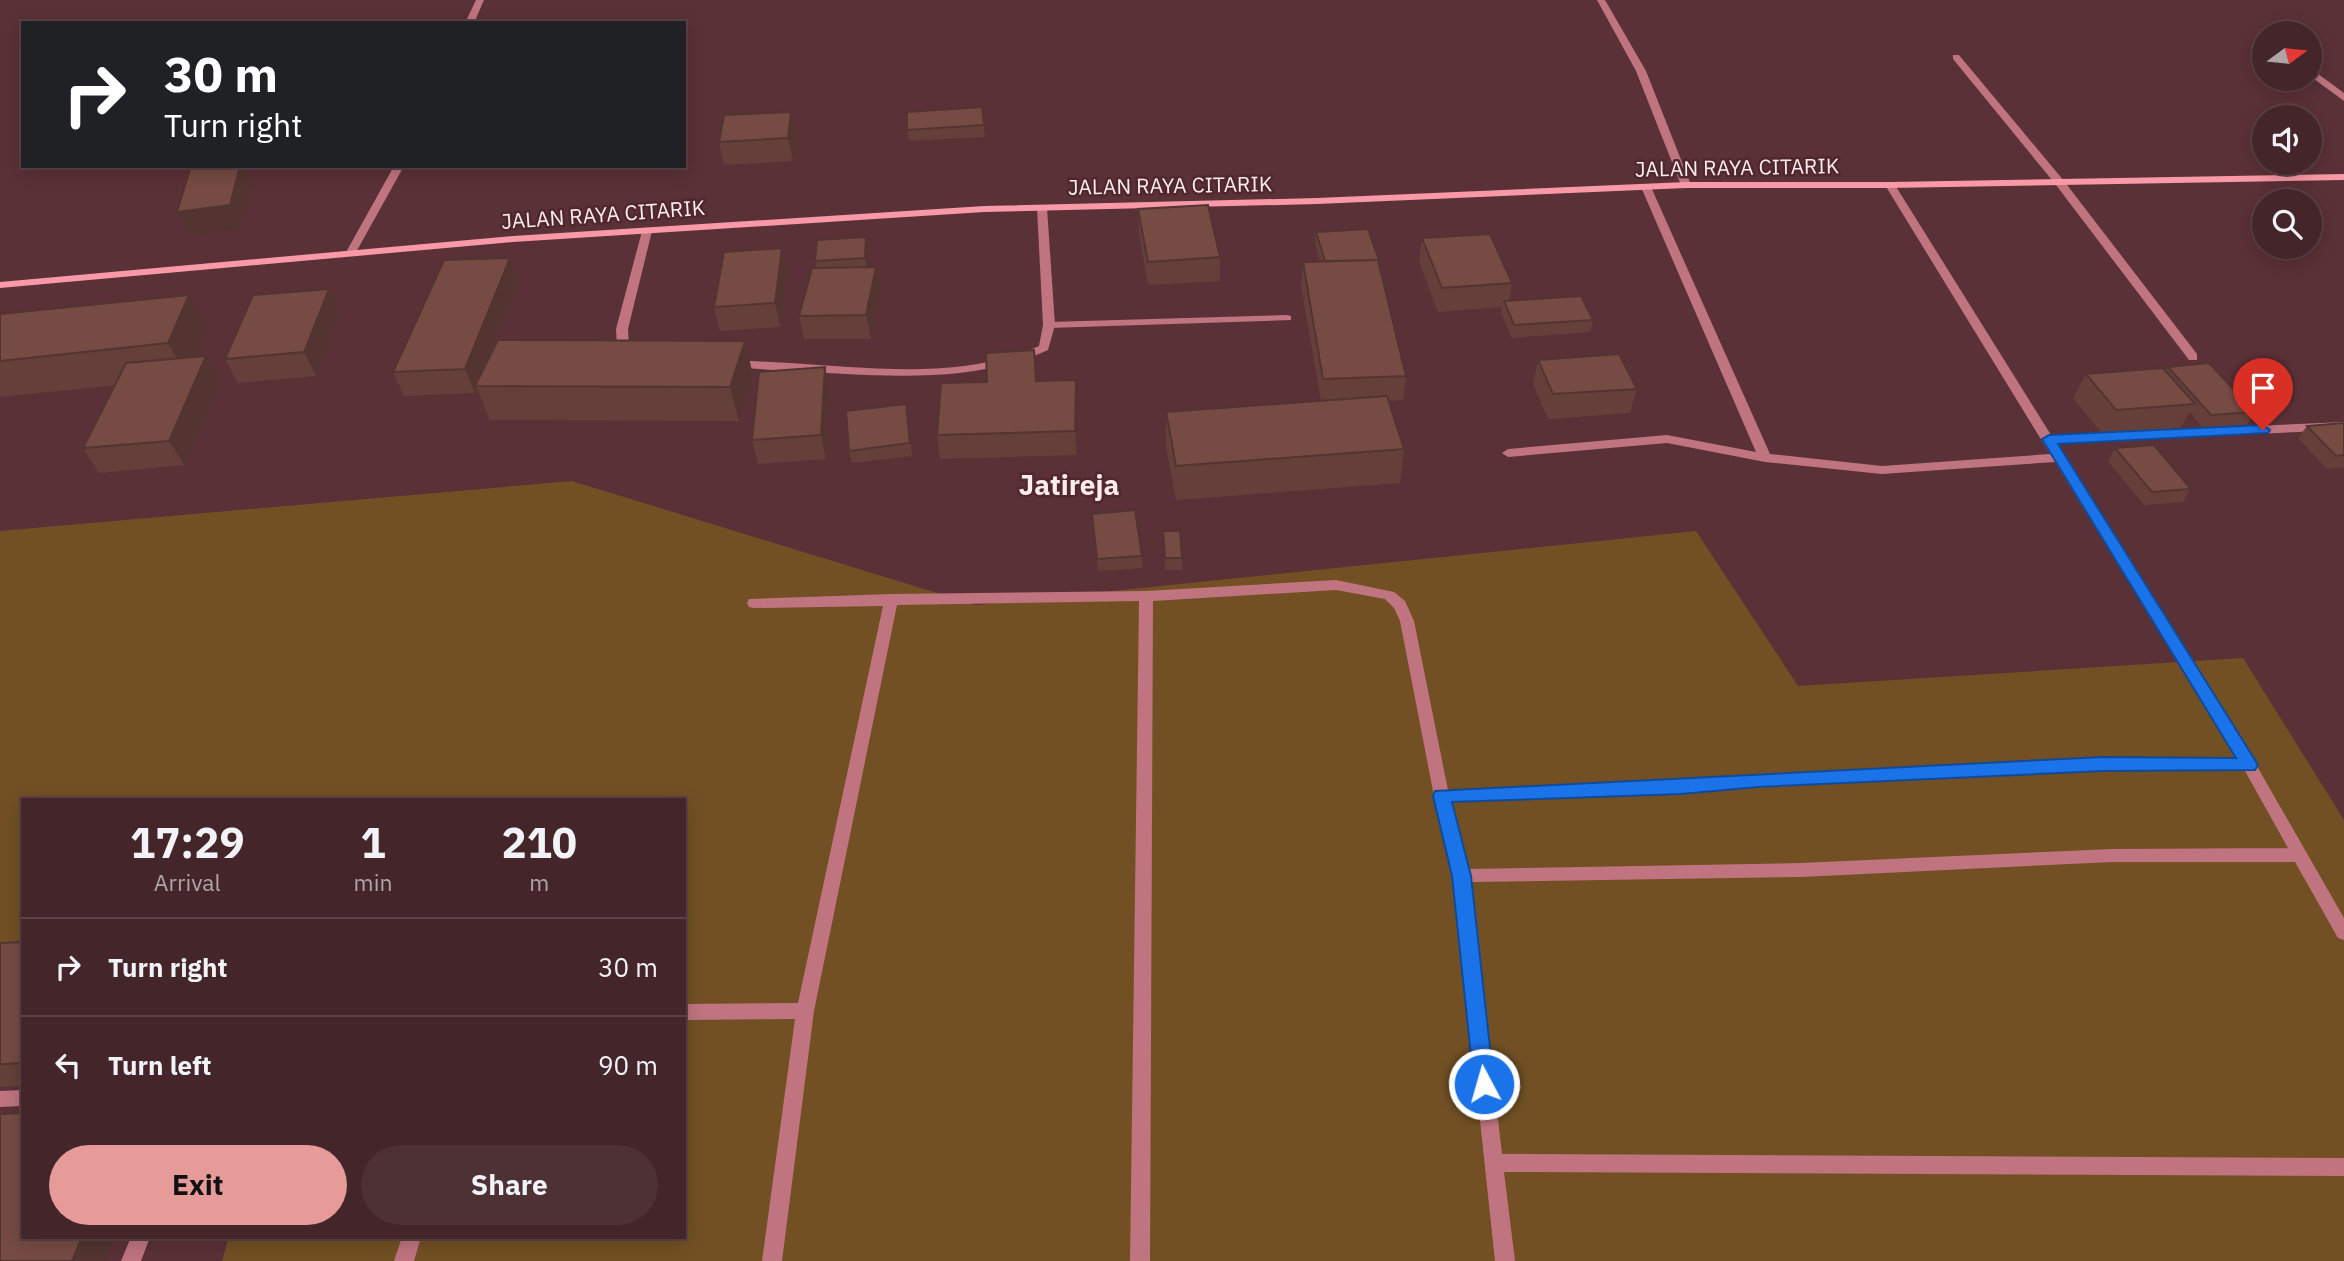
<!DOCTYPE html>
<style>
body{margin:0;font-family:"IBM Plex Sans",sans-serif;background:#4e3135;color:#f1f3f6;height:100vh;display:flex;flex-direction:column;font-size:26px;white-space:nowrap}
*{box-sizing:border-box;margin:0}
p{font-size:23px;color:#afa5a8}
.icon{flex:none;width:38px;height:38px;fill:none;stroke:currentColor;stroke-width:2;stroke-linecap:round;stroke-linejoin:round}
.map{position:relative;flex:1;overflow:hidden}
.side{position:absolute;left:21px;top:798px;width:665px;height:441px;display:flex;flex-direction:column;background:#442529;border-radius:0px;box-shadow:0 4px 18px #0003,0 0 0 2px #5c4246}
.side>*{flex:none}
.top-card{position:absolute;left:21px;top:21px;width:665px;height:147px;border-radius:0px;box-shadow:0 4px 18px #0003,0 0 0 2px #5c4246;background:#202124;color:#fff;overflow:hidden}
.needle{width:46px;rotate:75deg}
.fabs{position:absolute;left:2252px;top:21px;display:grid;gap:14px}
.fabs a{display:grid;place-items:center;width:70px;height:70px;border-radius:50%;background:#442529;box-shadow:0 4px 18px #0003,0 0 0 2px #5c4246;font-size:35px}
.pin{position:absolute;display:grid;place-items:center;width:60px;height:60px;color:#fff;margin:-72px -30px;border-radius:50% 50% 50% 0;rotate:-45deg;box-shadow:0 0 7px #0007}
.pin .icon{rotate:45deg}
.me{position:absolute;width:77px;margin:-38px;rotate:354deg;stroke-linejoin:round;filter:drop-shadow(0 0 5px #0008)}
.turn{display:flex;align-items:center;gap:24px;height:147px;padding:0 28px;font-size:32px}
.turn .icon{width:91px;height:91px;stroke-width:2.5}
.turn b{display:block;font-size:49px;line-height:60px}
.eta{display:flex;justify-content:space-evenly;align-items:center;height:119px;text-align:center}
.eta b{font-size:42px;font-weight:800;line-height:49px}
.button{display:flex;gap:14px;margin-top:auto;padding:14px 28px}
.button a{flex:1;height:80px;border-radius:42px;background:#e69b98;color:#111;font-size:28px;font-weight:800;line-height:80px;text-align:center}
.button a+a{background:#4e3135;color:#f1f3f6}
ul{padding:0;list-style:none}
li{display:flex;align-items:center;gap:21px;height:98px;padding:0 28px;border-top:2px solid #5c4246}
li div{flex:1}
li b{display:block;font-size:26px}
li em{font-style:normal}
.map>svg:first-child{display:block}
.green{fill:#725024}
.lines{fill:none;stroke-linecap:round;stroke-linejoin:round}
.lane{fill:#bf747f;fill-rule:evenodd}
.street{fill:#bf747f;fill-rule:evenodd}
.secondary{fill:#f999a7;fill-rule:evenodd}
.wall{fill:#65403a}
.shaded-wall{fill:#533430}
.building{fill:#764b44;stroke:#533430;stroke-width:2}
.route{fill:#1a73e8;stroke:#114b97;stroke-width:2}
.labels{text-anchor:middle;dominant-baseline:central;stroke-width:5;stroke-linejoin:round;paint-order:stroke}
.far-street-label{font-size:21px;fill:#fcecee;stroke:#4f272d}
.quarter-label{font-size:28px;font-weight:bold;fill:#fcecee;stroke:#4f272d}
</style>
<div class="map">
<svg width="2344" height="1261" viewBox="0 0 2344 1261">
<rect width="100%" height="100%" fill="#5a3137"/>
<!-- green -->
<path class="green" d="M572,481L976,605L1696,531L1798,686L2243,658L2344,820V1261H222L229,1237H684V800H23V948H0V531Z"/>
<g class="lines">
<!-- lane -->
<path class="lane" d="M2310,68L2344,93V101L2310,76Z
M647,228L652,231L628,329L629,345L639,352L633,356L617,347L616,329L642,231Z
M1287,315L1291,316V320L1049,328L1043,325L1049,322Z
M732,360L790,363L796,367L790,371L728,367L726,364Z"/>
<!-- street -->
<path class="street" d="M476,0H484L474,23H465Z
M1597,0H1605L1646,71L1691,185L1690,187L1681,185L1636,71Z
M1953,55H1959L2064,181L2197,354V360H2189L2056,185L1953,59Z
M394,166H404L355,254L354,256H346L345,254Z
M1890,182L1895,185L2051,435L2344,422V430L2056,443L2254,761L2344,918V940L2338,938L2295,862H2112L1801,877L1471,882L1502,1154L2344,1158V1176L1504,1172L1515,1261H1495L1454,876L1434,796L1400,621L1394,608L1385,599L1336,590L1153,601L1150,1261H1130L1139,601L897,605L814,1011L782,1261H762L795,1019L684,1020V1004L798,1003L883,606L754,608L749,607L747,603L749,599L891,594L1146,591L1336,580L1394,592L1405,601L1414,621L1448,790L1681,781L1758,774L2102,758L2237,759L2055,462L1882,474L1765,462L1667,443L1508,457L1502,453L1508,449L1667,435L1756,452L1641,187L1646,184L1651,187L1770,454L1882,466L2050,454L1885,185ZM2102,770L2245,771L2288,848L2112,849L1801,863L1468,869L1451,802C1668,794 1885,780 2102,770Z
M1042,205L1047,208L1055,325L1048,350C968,386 876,375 790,371L784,367L790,363C872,368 962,380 1039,346L1043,325L1037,208Z
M23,1090V1106L0,1107V1091Z
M131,1237H150L141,1261H121Z
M402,1237H421L414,1261H394Z"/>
<!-- secondary -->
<path class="secondary" d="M2344,174V180L1890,188H1686L1317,204L984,212L513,242L0,288V282L513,236L984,206L1317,198L1686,182H1890Z"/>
</g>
<!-- wall -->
<path class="wall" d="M982,107L985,137L909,141L907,130Z
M796,134L793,161L724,165L719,142Z
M1138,209L1220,257V281L1148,285L1139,233Z
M1316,232L1379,260V263L1406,376L1403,400L1388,401L1404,449L1400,483L1176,500L1166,446V412L1321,401L1301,286L1303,262H1320L1315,244Z
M1422,238L1512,283L1509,301L1593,320L1590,332L1512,338L1501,313L1502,307L1438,312L1419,261Z
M782,248L787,272L780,327L720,331L714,307Z
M868,249L867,267H876L880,291L871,339H804L799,316L816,268L815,261Z
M510,258L518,282L487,363L753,375L739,421L490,420L477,389L475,393L404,396L393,372Z
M329,289L340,313L316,376L238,383L225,359Z
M0,314L207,328L196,357L220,381L184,465L99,473L83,448L116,385L0,397Z
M1538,360L1637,389L1630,413L1548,419L1533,384Z
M825,367L830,391L826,459L758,464L752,440Z
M2168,367L2255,412L2247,425L2203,428L2190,412L2180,428L2102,434L2073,398L2086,374L2165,371Z
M1036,381L1077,404V455L940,459L937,435L987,382Z
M906,404L912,456L852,463L849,451Z
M2344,423V467L2327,469L2298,438L2307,426Z
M2115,448L2191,489L2183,502L2144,505L2108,461Z
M1092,514L1142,556V568L1098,571Z
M1163,531L1182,558V570H1165Z
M23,942V1086L0,1087V943Z"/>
<!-- shaded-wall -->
<path class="shaded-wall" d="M791,112L796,134L793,161L788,138Z
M240,166H246L253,182L241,228L189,235L177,212Z
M866,237L868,249L867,270L865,258Z
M782,248L787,272L780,327L775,303Z
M510,258L518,282L478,386H475L477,389L475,393L465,369Z
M876,267L880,291L871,339L866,315Z
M329,289L340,313L316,376L304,352Z
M189,295L207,328L188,377L168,343Z
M745,341L753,375L739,421L730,387Z
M206,356L220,381L184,465L169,441Z
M825,367L830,391L826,459L821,435Z
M1076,380L1077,404V455L1075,431Z
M82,1237H114L105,1261H72Z"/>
<!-- building -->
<path class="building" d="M982,107L984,125L907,130V112Z
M791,112L788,138L719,142L724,115Z
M191,166H240L230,205L177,212Z
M1208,205L1220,257L1148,262L1138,209Z
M1368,229L1379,260L1325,261L1316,232Z
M1490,234L1512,283L1442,288L1422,238Z
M866,237L865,258L815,261L817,240Z
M782,248L775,303L714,307L724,252Z
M510,258L465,369L393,372L444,260Z
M1378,260L1406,376L1323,379L1303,262Z
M876,267L866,315L799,316L812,268Z
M329,289L304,352L225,359L253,295Z
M189,295L168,343L0,361V314Z
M1581,296L1593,320L1514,325L1504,301Z
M498,340L745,341L730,387L475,386Z
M1034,350L1036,381L1076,380L1075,431L937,435L941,383L987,382L986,353Z
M1619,354L1637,389L1553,394L1538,360Z
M206,356L169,441L83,448L126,363Z
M2209,363L2255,412L2211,415L2168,367Z
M825,367L821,435L752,440L759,372Z
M2163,368L2195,404L2116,410L2086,374Z
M1387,396L1404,449L1176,466L1166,412Z
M906,404L910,443L849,451L846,411Z
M2344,423V455L2336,456L2307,426Z
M2154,445L2191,489L2152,492L2115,448Z
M1135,510L1142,556L1097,559L1092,514Z
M1163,531H1180L1182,558H1165Z
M23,942V1063L0,1064V943Z
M23,1113V1237H82L72,1261H0V1114Z"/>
<!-- route -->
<path class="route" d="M2263,425L2270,430L2268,433L2058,444L2255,760L2258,765L2255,770L2102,771L1758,787L1681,794L1452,802L1471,876L1494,1084L1491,1091L1484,1094L1477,1091L1474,1084L1452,876L1433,796L1435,791L2102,757L2236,758L2042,439L2049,435Z"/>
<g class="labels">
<!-- far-street labels -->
<g class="far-street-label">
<text transform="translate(1737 167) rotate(-1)">JALAN RAYA CITARIK</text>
<text transform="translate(1170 185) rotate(-1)">JALAN RAYA CITARIK</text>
<text transform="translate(603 214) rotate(-4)">JALAN RAYA CITARIK</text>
</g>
<!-- quarter labels -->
<g class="quarter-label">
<text x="1069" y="484">Jatireja</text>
</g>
</g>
</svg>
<div class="fabs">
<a><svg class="needle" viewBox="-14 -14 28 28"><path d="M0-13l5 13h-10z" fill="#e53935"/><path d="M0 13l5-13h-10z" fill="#afa5a8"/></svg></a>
<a><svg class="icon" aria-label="sound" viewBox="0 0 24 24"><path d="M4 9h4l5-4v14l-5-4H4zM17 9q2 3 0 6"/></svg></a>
<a><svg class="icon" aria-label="search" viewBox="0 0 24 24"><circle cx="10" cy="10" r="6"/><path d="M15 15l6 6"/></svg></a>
</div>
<div class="pin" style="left:2263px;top:430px;background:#d93025"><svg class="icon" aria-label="arrive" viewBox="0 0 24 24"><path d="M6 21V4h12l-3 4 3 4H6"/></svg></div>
<svg class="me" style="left:1484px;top:1084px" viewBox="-20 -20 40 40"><circle r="17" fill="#1a73e8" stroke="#fff" stroke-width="3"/><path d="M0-11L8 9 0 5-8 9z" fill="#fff"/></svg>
<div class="top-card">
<div class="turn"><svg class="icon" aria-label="right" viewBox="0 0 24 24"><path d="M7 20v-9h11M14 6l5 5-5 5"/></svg><div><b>30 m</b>Turn right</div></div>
</div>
<section class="side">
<div class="eta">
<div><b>17:29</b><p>Arrival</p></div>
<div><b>1</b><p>min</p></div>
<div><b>210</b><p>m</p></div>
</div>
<ul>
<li><svg class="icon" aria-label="right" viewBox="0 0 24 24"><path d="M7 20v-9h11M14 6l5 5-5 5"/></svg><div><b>Turn right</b></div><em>30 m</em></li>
<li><svg class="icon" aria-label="left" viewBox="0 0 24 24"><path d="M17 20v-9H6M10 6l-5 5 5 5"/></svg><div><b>Turn left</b></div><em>90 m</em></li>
</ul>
<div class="button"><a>Exit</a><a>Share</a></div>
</section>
</div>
